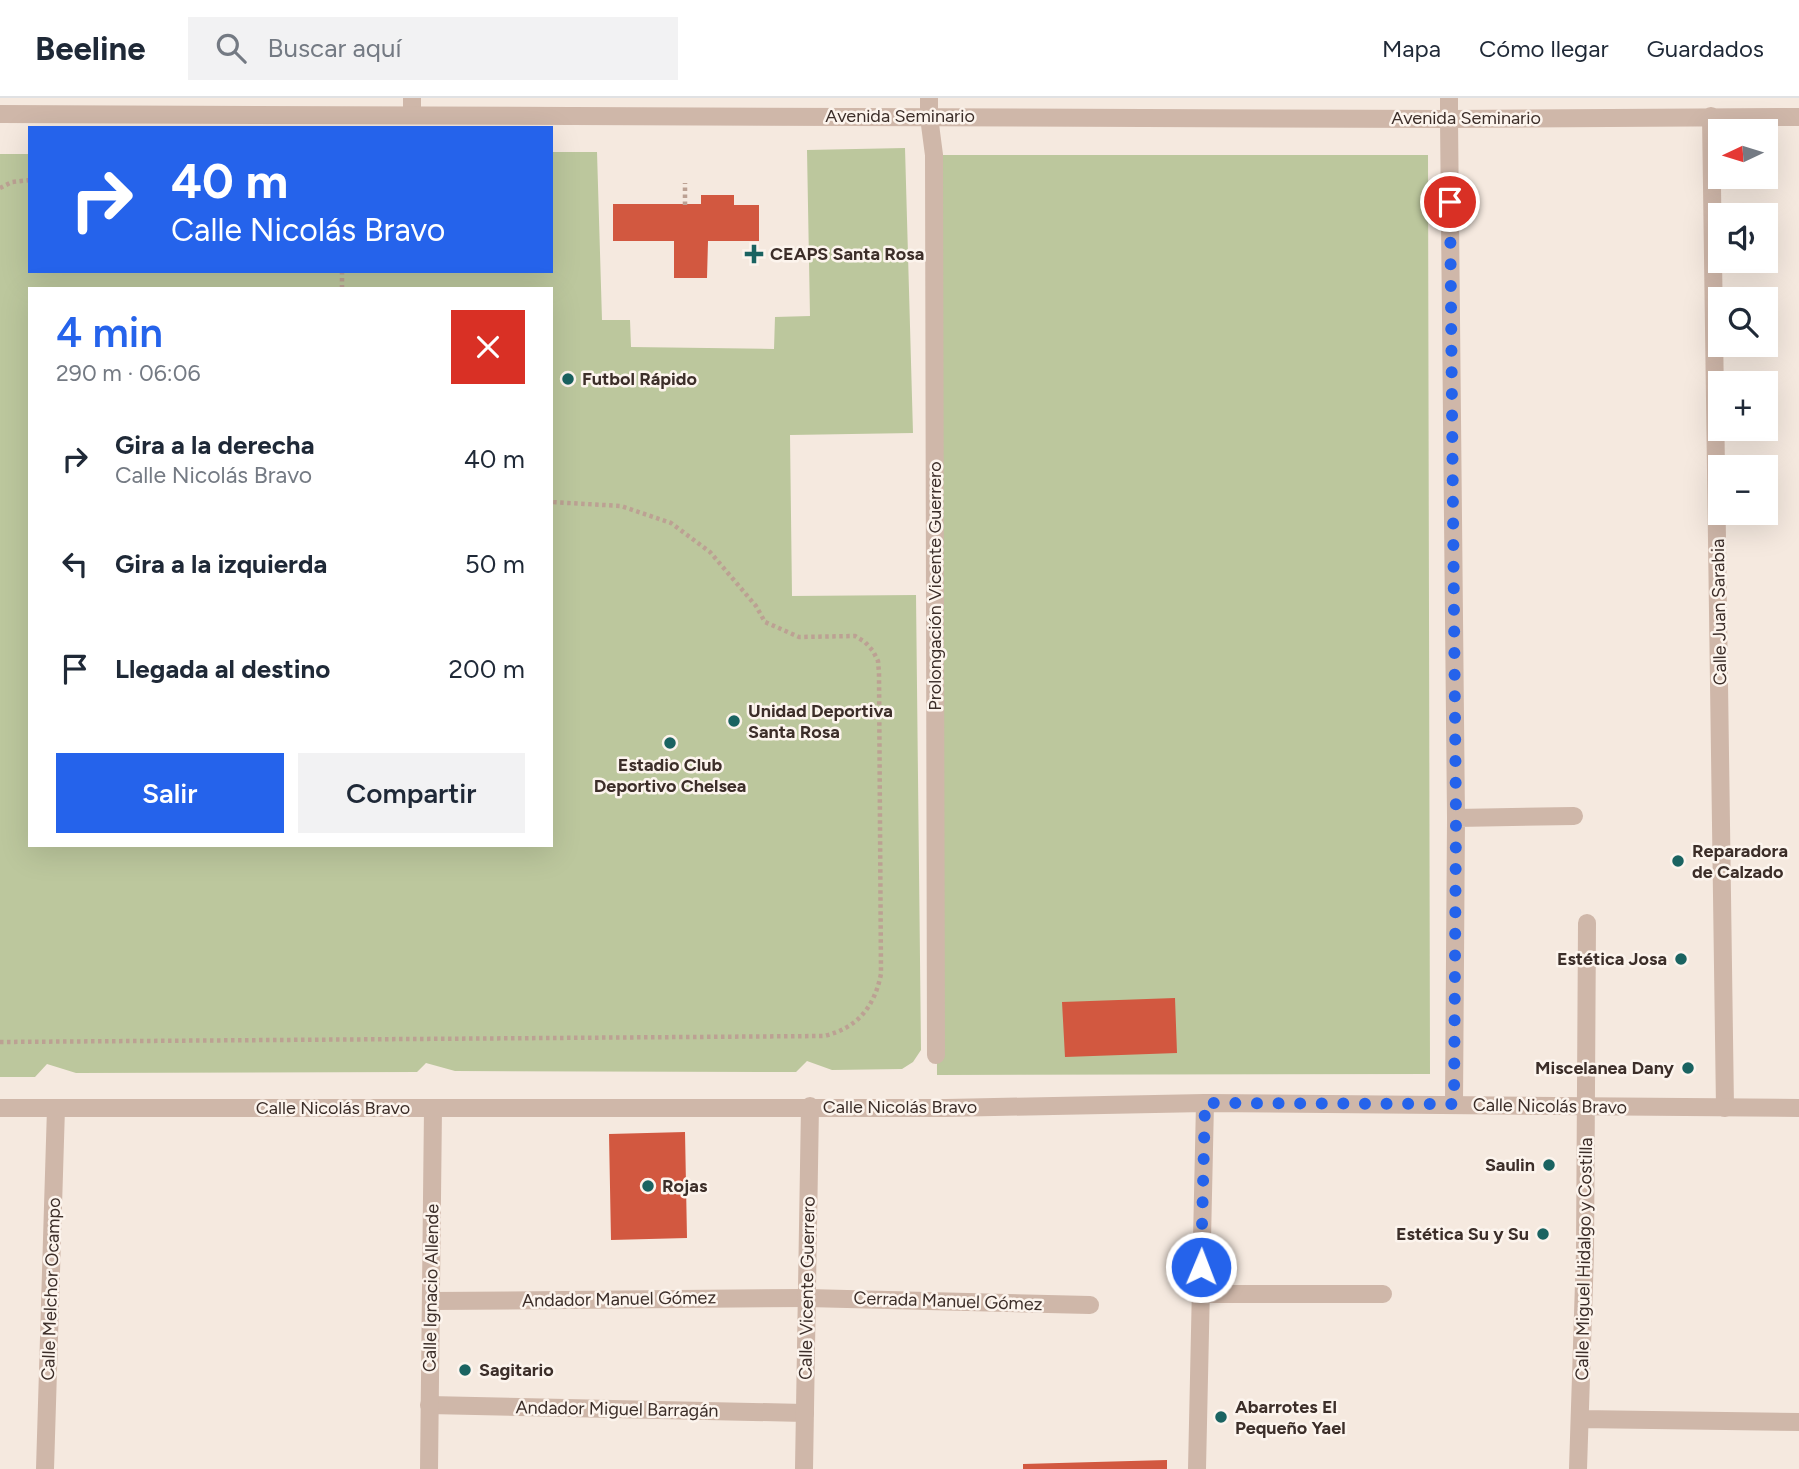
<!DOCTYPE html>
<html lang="es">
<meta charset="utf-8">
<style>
body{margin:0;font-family:Figtree,sans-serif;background:#f2f2f3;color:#1f2937;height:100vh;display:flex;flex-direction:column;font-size:26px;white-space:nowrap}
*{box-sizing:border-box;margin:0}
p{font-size:23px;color:#747a83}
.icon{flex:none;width:38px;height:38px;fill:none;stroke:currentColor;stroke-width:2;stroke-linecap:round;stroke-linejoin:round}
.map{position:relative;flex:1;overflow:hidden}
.side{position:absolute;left:28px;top:189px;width:525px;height:560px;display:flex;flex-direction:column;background:#fff;border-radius:0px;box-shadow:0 7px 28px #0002}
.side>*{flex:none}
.guide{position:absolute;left:28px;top:28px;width:525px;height:147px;border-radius:0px;box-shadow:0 7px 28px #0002;background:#2563eb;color:#fff;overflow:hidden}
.needle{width:46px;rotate:266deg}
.controls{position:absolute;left:1708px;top:21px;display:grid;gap:14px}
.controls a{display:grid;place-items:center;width:70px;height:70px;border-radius:0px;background:#fff;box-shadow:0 7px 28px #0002;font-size:35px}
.pin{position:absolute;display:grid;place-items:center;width:60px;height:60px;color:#fff;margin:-30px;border:4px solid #fff;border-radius:50%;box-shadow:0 2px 7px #0007}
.me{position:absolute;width:77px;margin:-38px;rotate:1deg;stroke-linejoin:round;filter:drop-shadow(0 0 5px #0008)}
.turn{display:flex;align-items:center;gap:24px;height:147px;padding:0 28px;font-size:32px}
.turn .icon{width:91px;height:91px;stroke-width:2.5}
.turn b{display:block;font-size:49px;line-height:60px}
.round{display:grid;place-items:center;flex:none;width:74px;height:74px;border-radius:0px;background:#f2f2f3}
.headline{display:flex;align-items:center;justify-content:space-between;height:119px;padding:0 28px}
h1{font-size:42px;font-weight:600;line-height:52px;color:#2563eb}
.cta{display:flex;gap:14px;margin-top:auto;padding:14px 28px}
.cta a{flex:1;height:80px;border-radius:0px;background:#2563eb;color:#fff;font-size:28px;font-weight:600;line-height:80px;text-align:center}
.cta a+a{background:#f2f2f3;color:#1f2937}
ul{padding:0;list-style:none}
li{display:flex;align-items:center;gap:21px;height:105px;padding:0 28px}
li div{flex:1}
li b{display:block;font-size:26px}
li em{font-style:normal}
header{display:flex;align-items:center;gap:42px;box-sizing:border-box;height:98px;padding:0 35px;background:#fff;border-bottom:2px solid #e0e1e3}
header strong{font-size:33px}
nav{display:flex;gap:38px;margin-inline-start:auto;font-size:24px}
.search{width:490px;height:63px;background:#f2f2f3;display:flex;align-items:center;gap:18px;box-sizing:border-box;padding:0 24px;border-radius:0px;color:#747a83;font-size:26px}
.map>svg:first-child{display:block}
.green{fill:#bcc79d;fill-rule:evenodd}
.building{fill:#d25840}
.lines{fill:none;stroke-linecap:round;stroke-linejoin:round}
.path{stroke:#bca193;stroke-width:4.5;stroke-dasharray:3.5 3.5;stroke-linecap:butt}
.pedestrian{stroke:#cfb7a9;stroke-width:18}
.minor{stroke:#cfb7a9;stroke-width:18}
.tertiary{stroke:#cfb7a9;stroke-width:18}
.route{stroke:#2563eb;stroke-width:12;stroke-dasharray:0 21.6}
.poi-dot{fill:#1a6361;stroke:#fcf4ed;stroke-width:2.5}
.labels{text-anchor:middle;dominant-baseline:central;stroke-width:5;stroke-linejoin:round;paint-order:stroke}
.street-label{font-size:18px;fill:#3c2e29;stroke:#fcf4ed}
.poi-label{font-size:18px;font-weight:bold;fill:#3c2e29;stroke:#fcf4ed;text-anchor:start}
</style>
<header>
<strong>Beeline</strong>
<div class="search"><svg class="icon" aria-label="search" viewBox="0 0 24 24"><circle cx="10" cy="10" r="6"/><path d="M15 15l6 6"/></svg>Buscar aquí</div>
<nav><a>Mapa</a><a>Cómo llegar</a><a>Guardados</a></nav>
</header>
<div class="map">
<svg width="1799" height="1371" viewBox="0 0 1799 1371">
<rect width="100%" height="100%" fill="#f5e9df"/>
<!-- green -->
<path class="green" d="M905,50L913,335L790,337L792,498L916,497L921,952L913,964L902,971L832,972L807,963L796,974L455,973L426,965L417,974L76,975L47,966L35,979H0V56H30V173H551V54H597L602,222H630L631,249L774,251L775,219L810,218L807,52ZM30,191H551V747H30Z
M934,57H1428L1430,976L937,977Z"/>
<!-- building -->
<path class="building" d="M701,97H734V107H759V143H708L707,180H674V143H613V106H701Z
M1175,900L1177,955L1065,959L1062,904Z
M685,1034L687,1140L611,1142L609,1036Z
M1167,1362V1371H1023V1366Z"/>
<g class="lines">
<!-- path -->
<path class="path" d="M0,90L12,84L30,82
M685,107V85
M342,173V191
M0,944L824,938C857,930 874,910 881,876L879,575L878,563L873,553L865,544L855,538L799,539L765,524L756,508L710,454L671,425L621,408L551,404"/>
<!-- pedestrian -->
<path class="pedestrian" d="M432,1203L807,1200
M429,1307L805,1315"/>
<!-- minor -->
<path class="minor" d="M412,0V16
M929,0V19L934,57L936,957
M1711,18L1725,1010
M1449,21L1456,720L1454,1006
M1456,720L1574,718
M1200,1196H1383
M807,1200L1090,1207
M1580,1321L1799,1324
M45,1371L56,1010
M429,1371L433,1010
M804,1371L810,1008
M1197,1371L1205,1005
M1578,1371L1585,1154L1587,825"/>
<!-- tertiary -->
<path class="tertiary" d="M1449,0V21
M0,16L1449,21L1799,19
M0,1010H946L1205,1005L1799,1010"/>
</g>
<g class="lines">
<!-- route -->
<path class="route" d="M1201,1169L1205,1005L1454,1006L1456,720L1450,104"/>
</g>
<!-- markers -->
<g class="poi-dot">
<path d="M750.5 145.5h7v7h7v7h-7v7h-7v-7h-7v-7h7z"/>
<circle cx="568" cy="281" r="7"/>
<circle cx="734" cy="623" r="7"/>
<circle cx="670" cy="645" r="7"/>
<circle cx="1678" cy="763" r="7"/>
<circle cx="1681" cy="861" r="7"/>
<circle cx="1688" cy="970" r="7"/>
<circle cx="1549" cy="1067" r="7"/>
<circle cx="648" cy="1088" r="7"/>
<circle cx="1543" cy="1136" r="7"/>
<circle cx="465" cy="1272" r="7"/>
<circle cx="1221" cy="1319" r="7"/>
</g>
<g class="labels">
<!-- street labels -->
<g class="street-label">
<text x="900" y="18">Avenida Seminario</text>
<text x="1466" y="20">Avenida Seminario</text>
<text transform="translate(935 488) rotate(-90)">Prolongación Vicente Guerrero</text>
<text transform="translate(1719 514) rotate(-91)">Calle Juan Sarabia</text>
<text transform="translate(1550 1008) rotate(1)">Calle Nicolás Bravo</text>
<text x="900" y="1009">Calle Nicolás Bravo</text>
<text x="333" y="1010">Calle Nicolás Bravo</text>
<text transform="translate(1584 1161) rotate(-89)">Calle Miguel Hidalgo y Costilla</text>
<text transform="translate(431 1190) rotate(-89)">Calle Ignacio Allende</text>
<text transform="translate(807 1190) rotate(-89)">Calle Vicente Guerrero</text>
<text transform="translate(51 1191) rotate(-88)">Calle Melchor Ocampo</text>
<text transform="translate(619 1201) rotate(-1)">Andador Manuel Gómez</text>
<text transform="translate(948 1203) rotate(2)">Cerrada Manuel Gómez</text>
<text transform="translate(617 1311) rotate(1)">Andador Miguel Barragán</text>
</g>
<!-- poi labels -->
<g class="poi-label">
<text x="770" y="156">CEAPS Santa Rosa</text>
<text x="582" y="281">Futbol Rápido</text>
<text x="748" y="613">Unidad Deportiva<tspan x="748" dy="21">Santa Rosa</tspan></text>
<text x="670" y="667" text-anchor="middle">Estadio Club<tspan x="670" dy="21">Deportivo Chelsea</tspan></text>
<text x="1692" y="753">Reparadora<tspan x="1692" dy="21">de Calzado</tspan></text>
<text x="1667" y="861" text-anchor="end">Estética Josa</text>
<text x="1674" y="970" text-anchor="end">Miscelanea Dany</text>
<text x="1535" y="1067" text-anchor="end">Saulin</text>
<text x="662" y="1088">Rojas</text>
<text x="1529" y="1136" text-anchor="end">Estética Su y Su</text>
<text x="479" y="1272">Sagitario</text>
<text x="1235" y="1309">Abarrotes El<tspan x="1235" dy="21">Pequeño Yael</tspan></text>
</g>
</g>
</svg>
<div class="controls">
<a><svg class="needle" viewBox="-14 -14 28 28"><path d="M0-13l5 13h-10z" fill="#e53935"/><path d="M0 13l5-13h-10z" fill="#747a83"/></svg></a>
<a><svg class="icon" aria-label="sound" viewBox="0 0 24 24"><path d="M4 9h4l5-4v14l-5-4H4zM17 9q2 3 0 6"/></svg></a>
<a><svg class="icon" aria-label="search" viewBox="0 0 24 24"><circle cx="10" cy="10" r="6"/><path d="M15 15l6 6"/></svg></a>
<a>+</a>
<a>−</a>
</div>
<div class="pin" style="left:1450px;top:104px;background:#d93025"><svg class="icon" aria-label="arrive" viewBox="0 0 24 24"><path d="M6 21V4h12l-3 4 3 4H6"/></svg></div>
<svg class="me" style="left:1201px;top:1169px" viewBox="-20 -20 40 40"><circle r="17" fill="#2563eb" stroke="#fff" stroke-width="3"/><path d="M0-11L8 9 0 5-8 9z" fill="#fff"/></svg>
<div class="guide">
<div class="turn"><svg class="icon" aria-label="right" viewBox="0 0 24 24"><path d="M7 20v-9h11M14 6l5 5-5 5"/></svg><div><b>40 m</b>Calle Nicolás Bravo</div></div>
</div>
<section class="side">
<div class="headline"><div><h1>4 min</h1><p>290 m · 06:06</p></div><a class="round" style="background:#d93025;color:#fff"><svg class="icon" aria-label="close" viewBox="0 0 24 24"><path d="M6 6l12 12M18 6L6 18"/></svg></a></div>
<ul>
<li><svg class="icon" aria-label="right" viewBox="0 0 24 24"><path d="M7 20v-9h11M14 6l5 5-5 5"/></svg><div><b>Gira a la derecha</b><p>Calle Nicolás Bravo</p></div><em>40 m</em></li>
<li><svg class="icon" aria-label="left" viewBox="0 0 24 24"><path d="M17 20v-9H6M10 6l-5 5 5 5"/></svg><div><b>Gira a la izquierda</b></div><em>50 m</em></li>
<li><svg class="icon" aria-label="arrive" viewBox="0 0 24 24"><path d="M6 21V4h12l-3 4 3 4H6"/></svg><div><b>Llegada al destino</b></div><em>200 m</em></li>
</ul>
<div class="cta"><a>Salir</a><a>Compartir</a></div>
</section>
</div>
